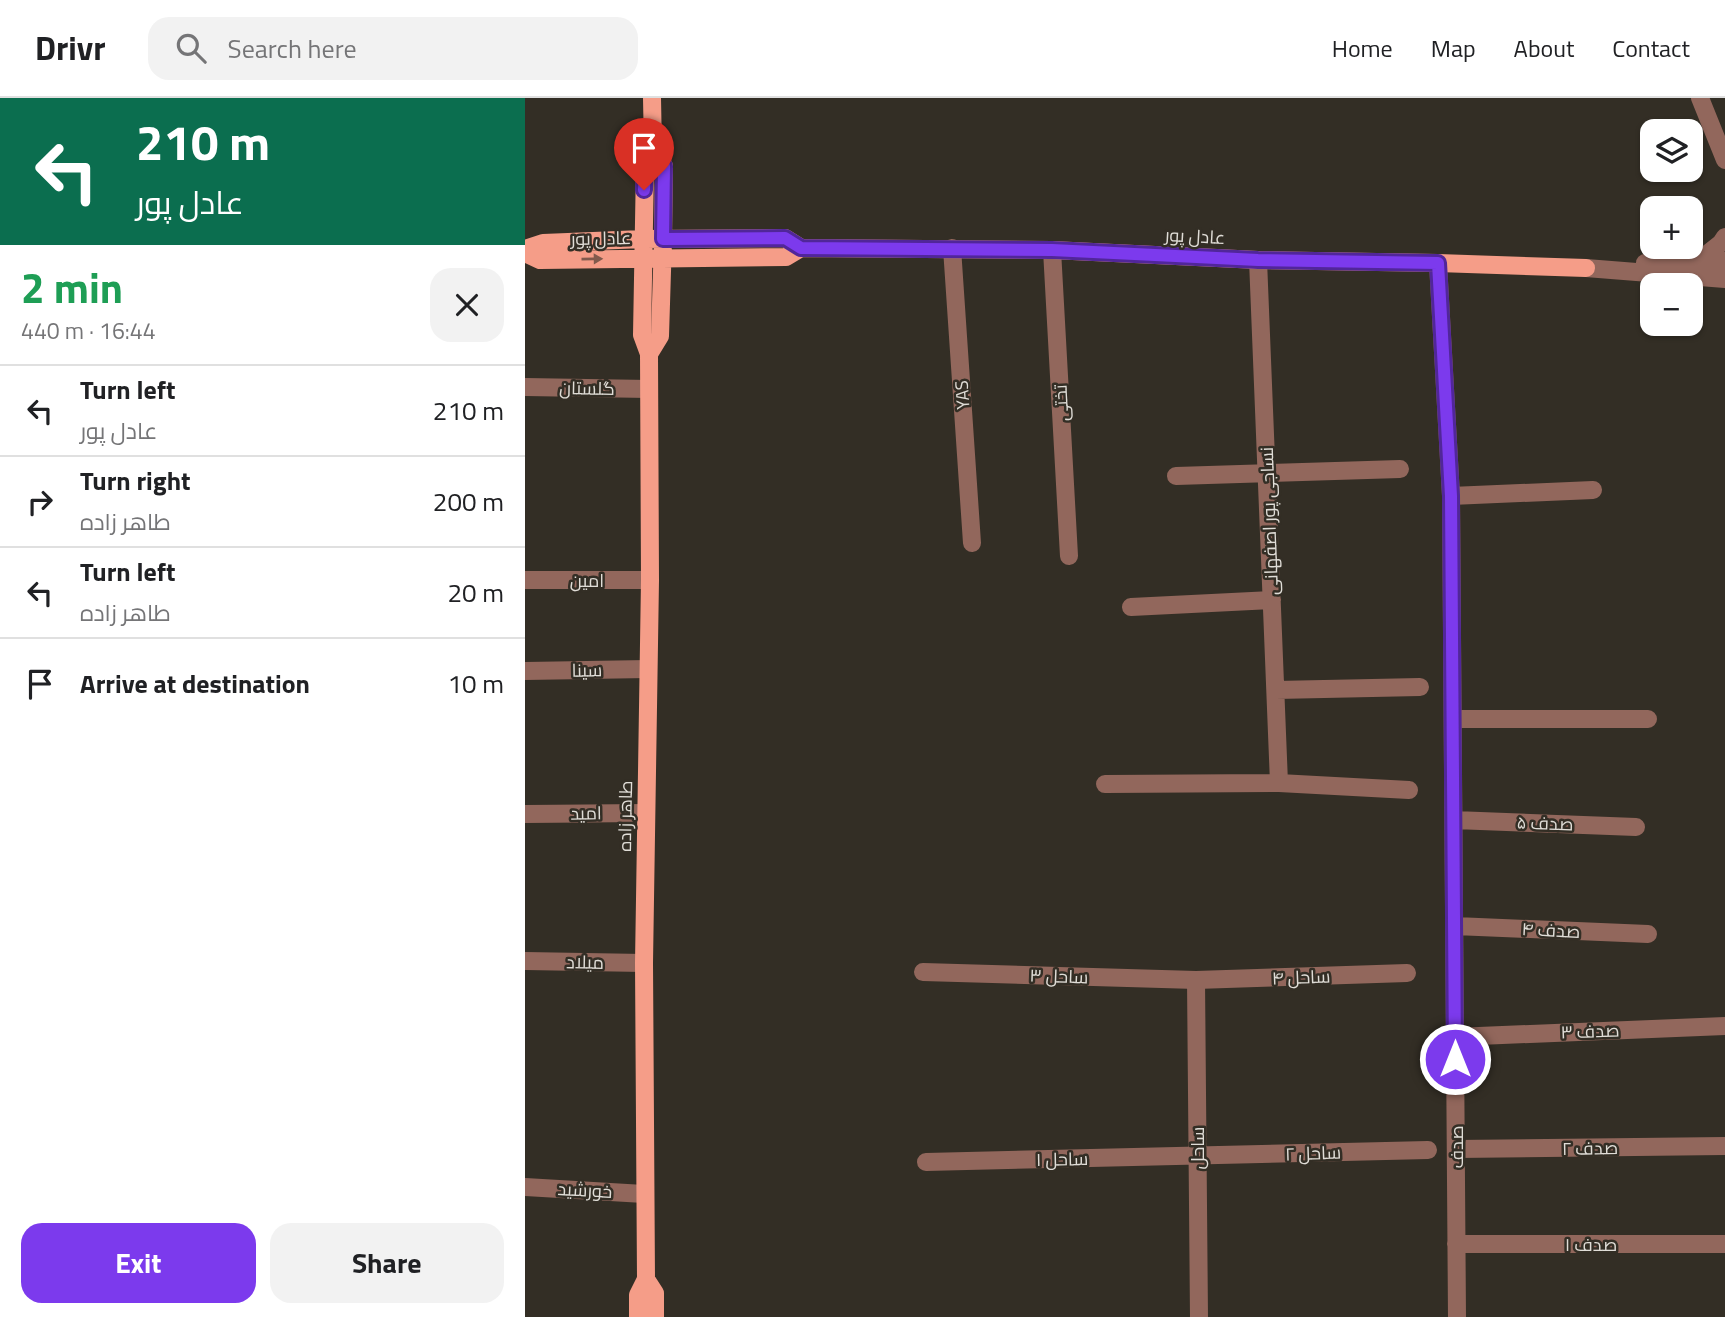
<!DOCTYPE html>
<meta charset="utf-8">
<style>
body{margin:0;font-family:"Titillium Web",Cairo,sans-serif;background:#f2f2f2;color:#202124;height:100vh;display:flex;flex-direction:column;font-size:26px;white-space:nowrap}
*{box-sizing:border-box;margin:0}
p{font-size:23px;color:#757577}
.icon{flex:none;width:38px;height:38px;fill:none;stroke:currentColor;stroke-width:2;stroke-linecap:round;stroke-linejoin:round}
.map{position:relative;flex:1;overflow:hidden}
.panel{display:flex;flex-direction:column;background:#fff;width:525px}
.panel>*{flex:none}
.banner{background:#0b6e4f;color:#fff;overflow:hidden}
.tools{position:absolute;left:1115px;top:21px;display:grid;gap:14px}
.tools a{display:grid;place-items:center;width:63px;height:63px;border-radius:14px;background:#fff;box-shadow:0 2px 5px #0004;font-size:35px}
.pin{position:absolute;display:grid;place-items:center;width:60px;height:60px;color:#fff;margin:-72px -30px;border-radius:50% 50% 50% 0;rotate:-45deg;box-shadow:0 0 7px #0007}
.pin .icon{rotate:45deg}
.me{position:absolute;width:77px;margin:-38px;rotate:0deg;stroke-linejoin:round;filter:drop-shadow(0 0 5px #0008)}
.turn{display:flex;align-items:center;gap:24px;height:147px;padding:0 21px;font-size:32px}
.turn .icon{width:91px;height:91px;stroke-width:2.5}
.turn b{display:block;font-size:49px;line-height:60px}
.round{display:grid;place-items:center;flex:none;width:74px;height:74px;border-radius:21px;background:#f2f2f2}
.summary{display:flex;align-items:center;justify-content:space-between;height:119px;padding:0 21px}
h1{font-size:42px;font-weight:700;line-height:52px;color:#1e9e55}
.primary-button{display:flex;gap:14px;margin-top:auto;padding:14px 21px}
.primary-button a{flex:1;height:80px;border-radius:21px;background:#7c3aed;color:#fff;font-size:28px;font-weight:700;line-height:80px;text-align:center}
.primary-button a+a{background:#f2f2f2;color:#202124}
ul{padding:0;list-style:none}
li{display:flex;align-items:center;gap:21px;height:91px;padding:0 21px;border-top:2px solid #e0e0e0}
li div{flex:1}
li b{display:block;font-size:26px}
li em{font-style:normal}
header{display:flex;align-items:center;gap:42px;box-sizing:border-box;height:98px;padding:0 35px;background:#fff;border-bottom:2px solid #e0e0e0}
header strong{font-size:33px}
nav{display:flex;gap:38px;margin-inline-start:auto;font-size:24px}
.search{width:490px;height:63px;background:#f2f2f2;display:flex;align-items:center;gap:18px;box-sizing:border-box;padding:0 24px;border-radius:21px;color:#757577;font-size:26px}
main{display:flex;flex:1;min-height:0}
.map>svg:first-child{display:block}
.lines{fill:none;stroke-linecap:round;stroke-linejoin:round}
.minor{stroke:#92675c;stroke-width:18}
.major{stroke:#f59d88;stroke-width:18}
.oneway{fill:#815a4d}
.route-casing{stroke:#51269a;stroke-width:18}
.route{stroke:#7c3aed;stroke-width:12}
.labels{text-anchor:middle;dominant-baseline:central;stroke-width:5;stroke-linejoin:round;paint-order:stroke}
.street-label{font-size:18px;fill:#e0ddd7;stroke:#332e25}
</style>
<header>
<strong>Drivr</strong>
<div class="search"><svg class="icon" aria-label="search" viewBox="0 0 24 24"><circle cx="10" cy="10" r="6"/><path d="M15 15l6 6"/></svg>Search here</div>
<nav><a>Home</a><a>Map</a><a>About</a><a>Contact</a></nav>
</header>
<main>
<section class="panel">
<div class="banner">
<div class="turn"><svg class="icon" aria-label="left" viewBox="0 0 24 24"><path d="M17 20v-9H6M10 6l-5 5 5 5"/></svg><div><b>210 m</b>عادل پور</div></div>
</div>
<div class="summary"><div><h1>2 min</h1><p>440 m · 16:44</p></div><a class="round"><svg class="icon" aria-label="close" viewBox="0 0 24 24"><path d="M6 6l12 12M18 6L6 18"/></svg></a></div>
<ul>
<li><svg class="icon" aria-label="left" viewBox="0 0 24 24"><path d="M17 20v-9H6M10 6l-5 5 5 5"/></svg><div><b>Turn left</b><p>عادل پور</p></div><em>210 m</em></li>
<li><svg class="icon" aria-label="right" viewBox="0 0 24 24"><path d="M7 20v-9h11M14 6l5 5-5 5"/></svg><div><b>Turn right</b><p>طاهر زاده</p></div><em>200 m</em></li>
<li><svg class="icon" aria-label="left" viewBox="0 0 24 24"><path d="M17 20v-9H6M10 6l-5 5 5 5"/></svg><div><b>Turn left</b><p>طاهر زاده</p></div><em>20 m</em></li>
<li><svg class="icon" aria-label="arrive" viewBox="0 0 24 24"><path d="M6 21V4h12l-3 4 3 4H6"/></svg><div><b>Arrive at destination</b></div><em>10 m</em></li>
</ul>
<div class="primary-button"><a>Exit</a><a>Share</a></div>
</section>
<div class="map">
<svg width="1200" height="1219" viewBox="0 0 1200 1219">
<rect width="100%" height="100%" fill="#332e25"/>
<g class="lines">
<!-- minor -->
<path class="minor" d="M1175,0L1200,62
M427,150L447,445
M527,152L544,458
M733,162L754,685
M1172,164L1196,145L1200,139
M913,165L926,398L932,1219
M1120,165L1200,163
M1061,170L1200,181
M0,289L124,291
M651,378L875,371
M926,398L1068,392
M0,482H125
M606,509L747,502
M0,573L123,571
M751,592L895,589
M928,621H1123
M580,686L754,685L884,692
M0,716L121,715
M929,722L1111,729
M930,828L1123,836
M0,863L119,865
M398,874L671,882L882,875
M671,882L674,1219
M930,939L1200,928
M931,1051L1200,1048
M401,1064L903,1052
M0,1089L119,1096
M931,1146H1200"/>
<!-- major -->
<path class="major" d="M0,151L18,145L118,141L260,140L276,150L527,152L733,162L913,165L1061,170
M0,155L15,162L261,159L276,150
M124,256L135,238L138,141L139,68L128,51
M121,1181L130,1195V1219
M113,1219V1197L121,1181L119,865L125,482L124,256L117,237L120,68L128,51L127,0"/>
</g>
<!-- one-way arrows -->
<defs><path id="oneway-solid" d="M-6-.8H1V-3.2L6.5 0L1 3.2V.8H-6Z" transform="scale(1.75)"/></defs>
<use class="oneway" href="#oneway-solid" transform="translate(67 161) rotate(-1)"/>
<g class="lines">
<defs>
<path id="route" d="M119,92L120,68L128,51L139,68L138,141L260,140L276,150L527,152L733,162L913,165L926,398L930,961"/>
</defs>
<!-- route casing -->
<use href="#route" class="route-casing"/>
<!-- route -->
<use href="#route" class="route"/>
</g>
<g class="labels">
<!-- street labels -->
<g class="street-label">
<text transform="translate(670 138) rotate(3)">عادل پور</text>
<text transform="translate(76 140) rotate(-1)">عادل پور</text>
<text transform="translate(62 290) rotate(1)">گلستان</text>
<text transform="translate(437 297) rotate(-94)">YAS</text>
<text transform="translate(536 305) rotate(-93)">تختی</text>
<text transform="translate(744 423) rotate(-92)">نساجی پور اصفهانی</text>
<text x="62" y="482">امین</text>
<text transform="translate(62 572) rotate(-1)">سینا</text>
<text transform="translate(61 715) rotate(-1)">امید</text>
<text transform="translate(100 718) rotate(-89)">طاهر زاده</text>
<text transform="translate(1020 725) rotate(2)">صدف ۵</text>
<text transform="translate(1026 832) rotate(3)">صدف ۴</text>
<text transform="translate(60 864) rotate(1)">میلاد</text>
<text transform="translate(534 878) rotate(2)">ساحل ۳</text>
<text transform="translate(776 879) rotate(-2)">ساحل ۴</text>
<text transform="translate(1065 933) rotate(-2)">صدف ۳</text>
<text transform="translate(931 1049) rotate(-90)">صدف</text>
<text transform="translate(672 1050) rotate(-90)">ساحل</text>
<text transform="translate(1065 1050) rotate(-1)">صدف ۲</text>
<text transform="translate(788 1055) rotate(-2)">ساحل ۲</text>
<text transform="translate(537 1061) rotate(-1)">ساحل ۱</text>
<text transform="translate(60 1092) rotate(3)">خورشید</text>
<text x="1066" y="1146">صدف ۱</text>
</g>
</g>
</svg>
<div class="tools">
<a><svg class="icon" aria-label="layers" viewBox="0 0 24 24"><path d="M12 4l9 5-9 5-9-5zM3 14l9 5 9-5"/></svg></a>
<a>+</a>
<a>−</a>
</div>
<div class="pin" style="left:119px;top:92px;background:#d93025"><svg class="icon" aria-label="arrive" viewBox="0 0 24 24"><path d="M6 21V4h12l-3 4 3 4H6"/></svg></div>
<svg class="me" style="left:930px;top:961px" viewBox="-20 -20 40 40"><circle r="17" fill="#7c3aed" stroke="#fff" stroke-width="3"/><path d="M0-11L8 9 0 5-8 9z" fill="#fff"/></svg>
</div>
</main>
